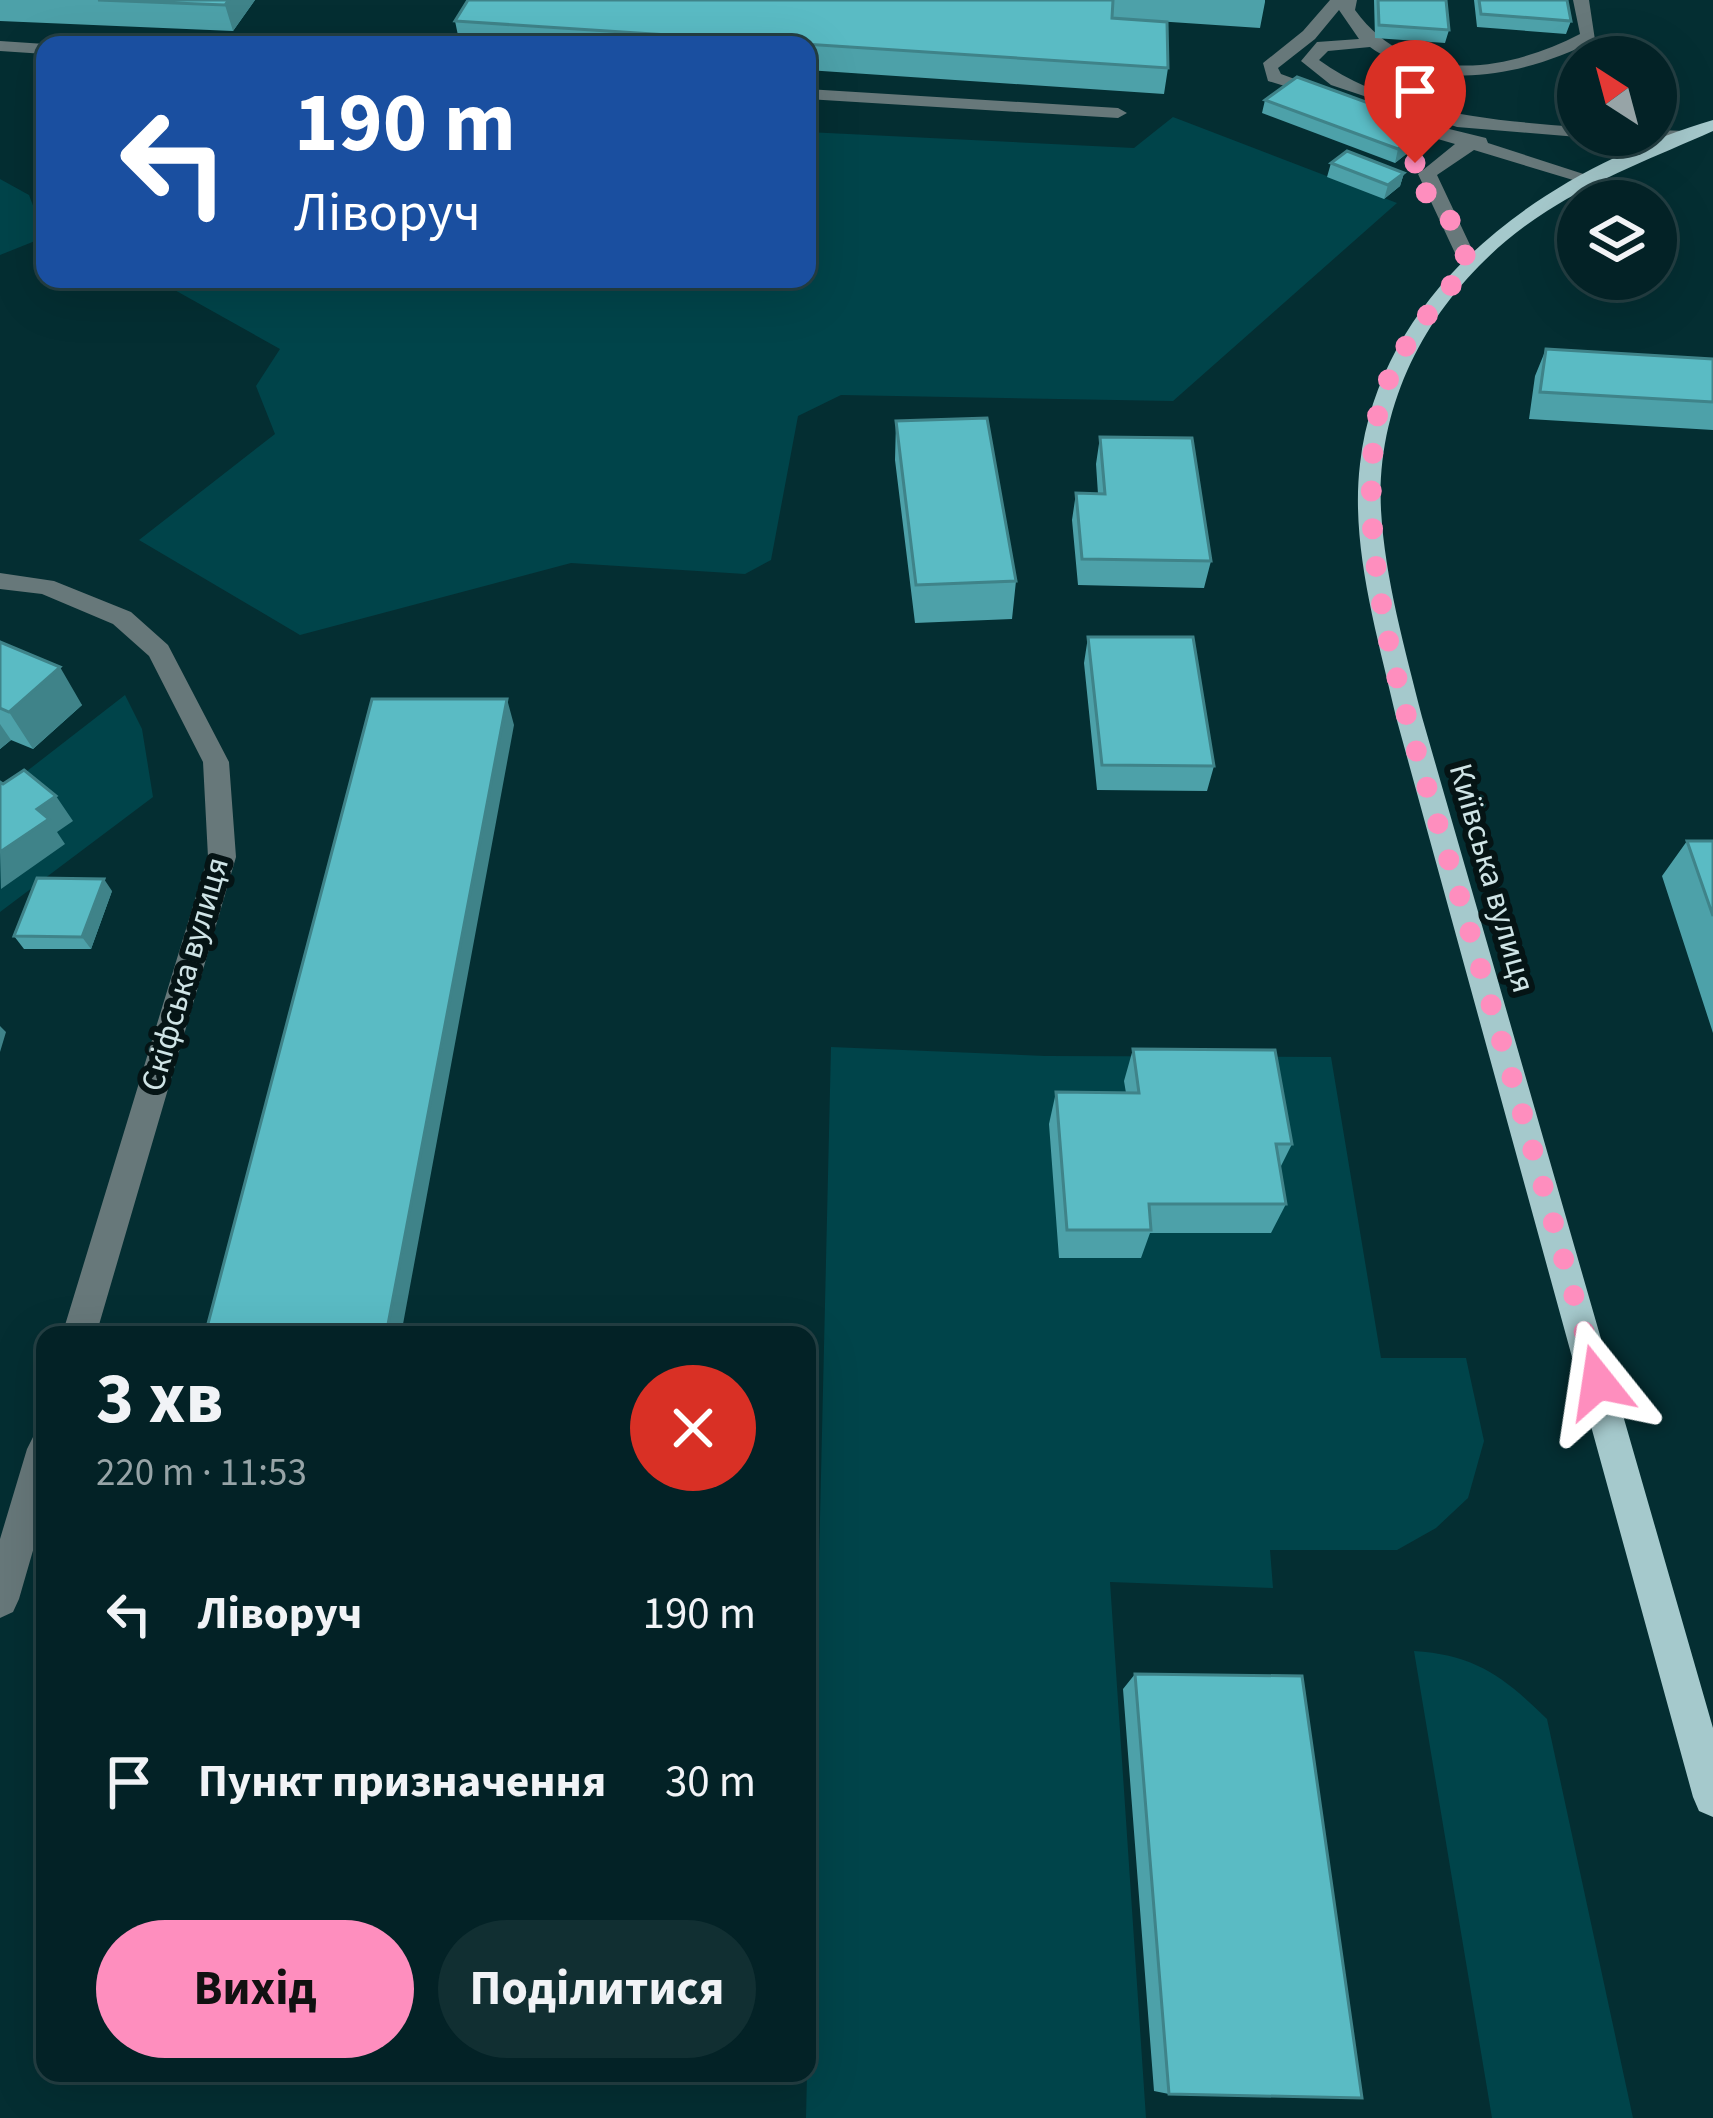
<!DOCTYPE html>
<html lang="uk">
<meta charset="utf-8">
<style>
body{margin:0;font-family:"Source Sans 3",sans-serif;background:#112f32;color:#f1f3f6;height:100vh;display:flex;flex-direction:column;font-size:45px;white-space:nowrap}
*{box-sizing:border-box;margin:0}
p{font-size:39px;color:#97a4a7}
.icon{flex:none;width:66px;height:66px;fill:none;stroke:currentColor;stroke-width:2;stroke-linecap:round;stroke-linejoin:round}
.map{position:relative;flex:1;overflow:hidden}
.panel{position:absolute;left:36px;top:1326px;width:780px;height:756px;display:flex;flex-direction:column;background:#032226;border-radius:24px;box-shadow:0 12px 48px #0002,0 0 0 3px #243f43}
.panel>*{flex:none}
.hud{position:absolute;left:36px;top:36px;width:780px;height:252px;border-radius:24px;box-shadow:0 12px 48px #0002,0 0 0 3px #243f43;background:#1a4fa0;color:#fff;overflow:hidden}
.needle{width:78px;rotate:324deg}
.tools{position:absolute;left:1557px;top:36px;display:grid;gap:24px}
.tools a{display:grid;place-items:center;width:120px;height:120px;border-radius:50%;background:#032226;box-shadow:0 12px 48px #0002,0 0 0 3px #243f43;font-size:60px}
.pin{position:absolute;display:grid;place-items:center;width:102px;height:102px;color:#fff;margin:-123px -51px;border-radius:50% 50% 50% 0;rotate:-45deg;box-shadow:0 0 12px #0007}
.pin .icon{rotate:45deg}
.me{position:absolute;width:132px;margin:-66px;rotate:345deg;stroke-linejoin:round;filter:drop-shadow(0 0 9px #0008)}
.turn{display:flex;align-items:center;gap:42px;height:252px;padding:0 60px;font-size:54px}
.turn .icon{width:156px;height:156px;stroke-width:2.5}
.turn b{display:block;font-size:84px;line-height:102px}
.round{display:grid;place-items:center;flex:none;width:126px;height:126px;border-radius:63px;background:#112f32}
.head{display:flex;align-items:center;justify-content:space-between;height:204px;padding:0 60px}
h1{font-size:72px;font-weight:700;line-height:90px}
.primary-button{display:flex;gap:24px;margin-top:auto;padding:24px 60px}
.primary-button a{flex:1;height:138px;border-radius:72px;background:#fe8ebe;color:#111;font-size:48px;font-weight:700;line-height:138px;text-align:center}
.primary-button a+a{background:#112f32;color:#f1f3f6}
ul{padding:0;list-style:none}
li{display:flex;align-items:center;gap:36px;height:168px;padding:0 60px}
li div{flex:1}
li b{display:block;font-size:45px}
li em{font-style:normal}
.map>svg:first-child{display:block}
.green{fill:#00444a}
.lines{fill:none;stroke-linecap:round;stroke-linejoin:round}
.minor{fill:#67787a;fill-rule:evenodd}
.major{fill:#a5c9cc;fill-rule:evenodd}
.wall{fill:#4da1a9}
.shaded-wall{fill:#3f8389}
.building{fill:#5abbc4;stroke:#3f8389;stroke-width:3}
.route{stroke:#fe8ebe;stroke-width:21;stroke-dasharray:0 37.8}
.labels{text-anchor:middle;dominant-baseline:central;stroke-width:12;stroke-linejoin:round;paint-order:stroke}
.street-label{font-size:33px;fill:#cfe4e6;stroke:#051415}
</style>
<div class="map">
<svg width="1713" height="2118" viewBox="0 0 1713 2118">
<rect width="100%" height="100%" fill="#042e32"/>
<!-- green -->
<path class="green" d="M1173,117L1397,203L1173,401L841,395L798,416L771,560L745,574L571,563L300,635L139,540L275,434L256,386L280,349L155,279H807V132L1134,148Z
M0,179L29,195L45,237L0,255Z
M125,695L142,729L153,797L0,912V792Z
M831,1047L1045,1056L1331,1057L1381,1358H1466L1484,1441L1468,1498L1436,1528L1397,1550H1270L1273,1588L1110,1582L1146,2118H806Z
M1414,1651C1476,1655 1504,1677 1547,1719L1633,2118H1492Z"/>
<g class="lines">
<!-- minor -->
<path class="minor" d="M1330,0H1357L1355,10C1411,87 1504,73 1580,34L1573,0H1589L1595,40C1527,75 1437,95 1370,47L1328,51L1319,60C1393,113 1490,120 1578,127V135H1585L1578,137L1457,127L1331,85L1301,61L1317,42L1359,39L1339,10L1315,39L1278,68L1281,74L1330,92V100L1268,81L1263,63L1303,31Z
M0,41L45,44L49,45H45V54L0,51Z
M807,89L1118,108L1127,113L1118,118L807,99Z
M1392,115L1486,138L1488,143L1602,180L1593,186L1474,150L1437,175L1479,264L1462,268L1418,174L1455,144L1386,124V116Z
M1656,130L1688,131L1697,136C1685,145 1656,144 1644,135H1656Z
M0,573L54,581L131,612L168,645L229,762L236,857L96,1335H62L208,857L203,762L149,656L113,624L42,594L0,589Z
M45,1432V1509L19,1599L13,1612L0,1618V1539L27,1449L33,1437Z"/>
<!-- major -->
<path class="major" d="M1713,120V131C1657,156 1599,178 1547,211C1445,276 1375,387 1381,510C1385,579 1405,649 1422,717L1713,1728V1817L1699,1811L1693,1797L1396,717C1378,637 1350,547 1360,464C1381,284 1551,168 1713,120Z"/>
</g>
<!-- wall -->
<path class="wall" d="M0,0H255L233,31L0,21Z
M468,0H1265V2L1260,28L1126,19L1168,68L1164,94L807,70V45H460L455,21Z
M1374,0H1446L1449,30L1445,43L1375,38Z
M1474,0H1567L1571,21L1566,34L1477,27Z
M1265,100L1425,139L1395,163L1262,113Z
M1331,163L1404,173L1400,186L1384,199L1327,177Z
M1546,349L1713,359V430L1529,419L1535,376Z
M896,421L1016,581L1012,619L915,623L895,460Z
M1100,437L1211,561L1204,588L1078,585L1072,520L1076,493L1098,494L1096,464Z
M1088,637L1214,766L1207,791L1097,790L1084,663Z
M0,642L82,705L33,749L11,740L0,749Z
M1687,841H1713V1033L1662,876Z
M112,891L91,949H24L14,936Z
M1133,1049L1292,1144L1280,1168L1286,1204L1271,1233H1150L1141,1258H1059L1049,1124L1056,1092L1126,1093L1124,1081Z
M1135,1674L1169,2094L1154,2091L1123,1689Z"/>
<!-- shaded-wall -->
<path class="shaded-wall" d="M229,0H255L233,31L225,5Z
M1429,125L1425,139L1395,163L1398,149Z
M1404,173L1400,186L1384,199L1388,185Z
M60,667L82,705L33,749L9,712Z
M507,699L514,725L401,1335H386Z
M0,724L11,740L0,749Z
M56,796L73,821L57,832L65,844L1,889L0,852L37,809Z
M104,879L112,891L91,949L82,937Z
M0,1026L6,1032L0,1052Z"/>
<!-- building -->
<path class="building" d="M98,0H229L225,5Z
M468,0H1113L1112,18L1167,22L1168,68L455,21Z
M1378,0H1446L1449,30L1379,25Z
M1479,0H1567L1571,21L1481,14Z
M1297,77L1429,125L1398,149L1265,100Z
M1347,151L1404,173L1388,185L1331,163Z
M1546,349L1713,359V402L1540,392Z
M987,418L1016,581L916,585L896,421Z
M1100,437L1192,438L1211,561L1082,559L1076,493L1105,494Z
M1088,637H1193L1214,766L1102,765Z
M0,642L60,667L9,712L0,708Z
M372,699H507L386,1335H205Z
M24,770L56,796L37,809L49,819L0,852V782L3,784Z
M1687,841H1713V916Z
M37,878L104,879L82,937L14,936Z
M1133,1049L1275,1050L1292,1144H1276L1286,1204H1149L1151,1230H1067L1056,1092L1139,1093Z
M1135,1674L1302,1676L1362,2098L1169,2094Z"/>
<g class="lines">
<!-- route -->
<path class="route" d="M1415,163L1410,168L1417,186L1444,206L1469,264C1431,310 1387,358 1377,419C1351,577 1420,757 1463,908C1509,1066 1554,1223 1598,1382"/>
</g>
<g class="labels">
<!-- street labels -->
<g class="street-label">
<text transform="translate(1492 878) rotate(74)">Київська вулиця</text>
<text transform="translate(185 974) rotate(-74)">Скіфська вулиця</text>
</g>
</g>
</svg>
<div class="tools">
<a><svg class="needle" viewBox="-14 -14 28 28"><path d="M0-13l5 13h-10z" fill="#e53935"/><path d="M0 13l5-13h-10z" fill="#97a4a7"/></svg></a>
<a><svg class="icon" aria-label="layers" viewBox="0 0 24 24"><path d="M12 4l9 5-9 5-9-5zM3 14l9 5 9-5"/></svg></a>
</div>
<div class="pin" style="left:1415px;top:163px;background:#d93025"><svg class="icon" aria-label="arrive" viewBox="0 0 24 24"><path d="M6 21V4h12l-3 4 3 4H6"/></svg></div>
<svg class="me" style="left:1598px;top:1382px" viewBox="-20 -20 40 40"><path d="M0-17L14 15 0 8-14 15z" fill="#fe8ebe" stroke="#fff" stroke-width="4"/></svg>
<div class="hud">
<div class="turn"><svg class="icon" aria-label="left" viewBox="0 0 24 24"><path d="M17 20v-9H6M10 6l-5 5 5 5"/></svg><div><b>190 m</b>Ліворуч</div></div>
</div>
<section class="panel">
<div class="head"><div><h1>3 хв</h1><p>220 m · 11:53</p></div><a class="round" style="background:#d93025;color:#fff"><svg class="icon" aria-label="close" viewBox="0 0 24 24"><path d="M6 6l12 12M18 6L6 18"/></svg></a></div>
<ul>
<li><svg class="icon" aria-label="left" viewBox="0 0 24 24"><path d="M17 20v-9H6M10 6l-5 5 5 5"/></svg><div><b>Ліворуч</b></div><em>190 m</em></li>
<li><svg class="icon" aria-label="arrive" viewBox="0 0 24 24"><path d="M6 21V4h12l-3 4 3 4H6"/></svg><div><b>Пункт призначення</b></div><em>30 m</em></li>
</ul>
<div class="primary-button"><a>Вихід</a><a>Поділитися</a></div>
</section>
</div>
